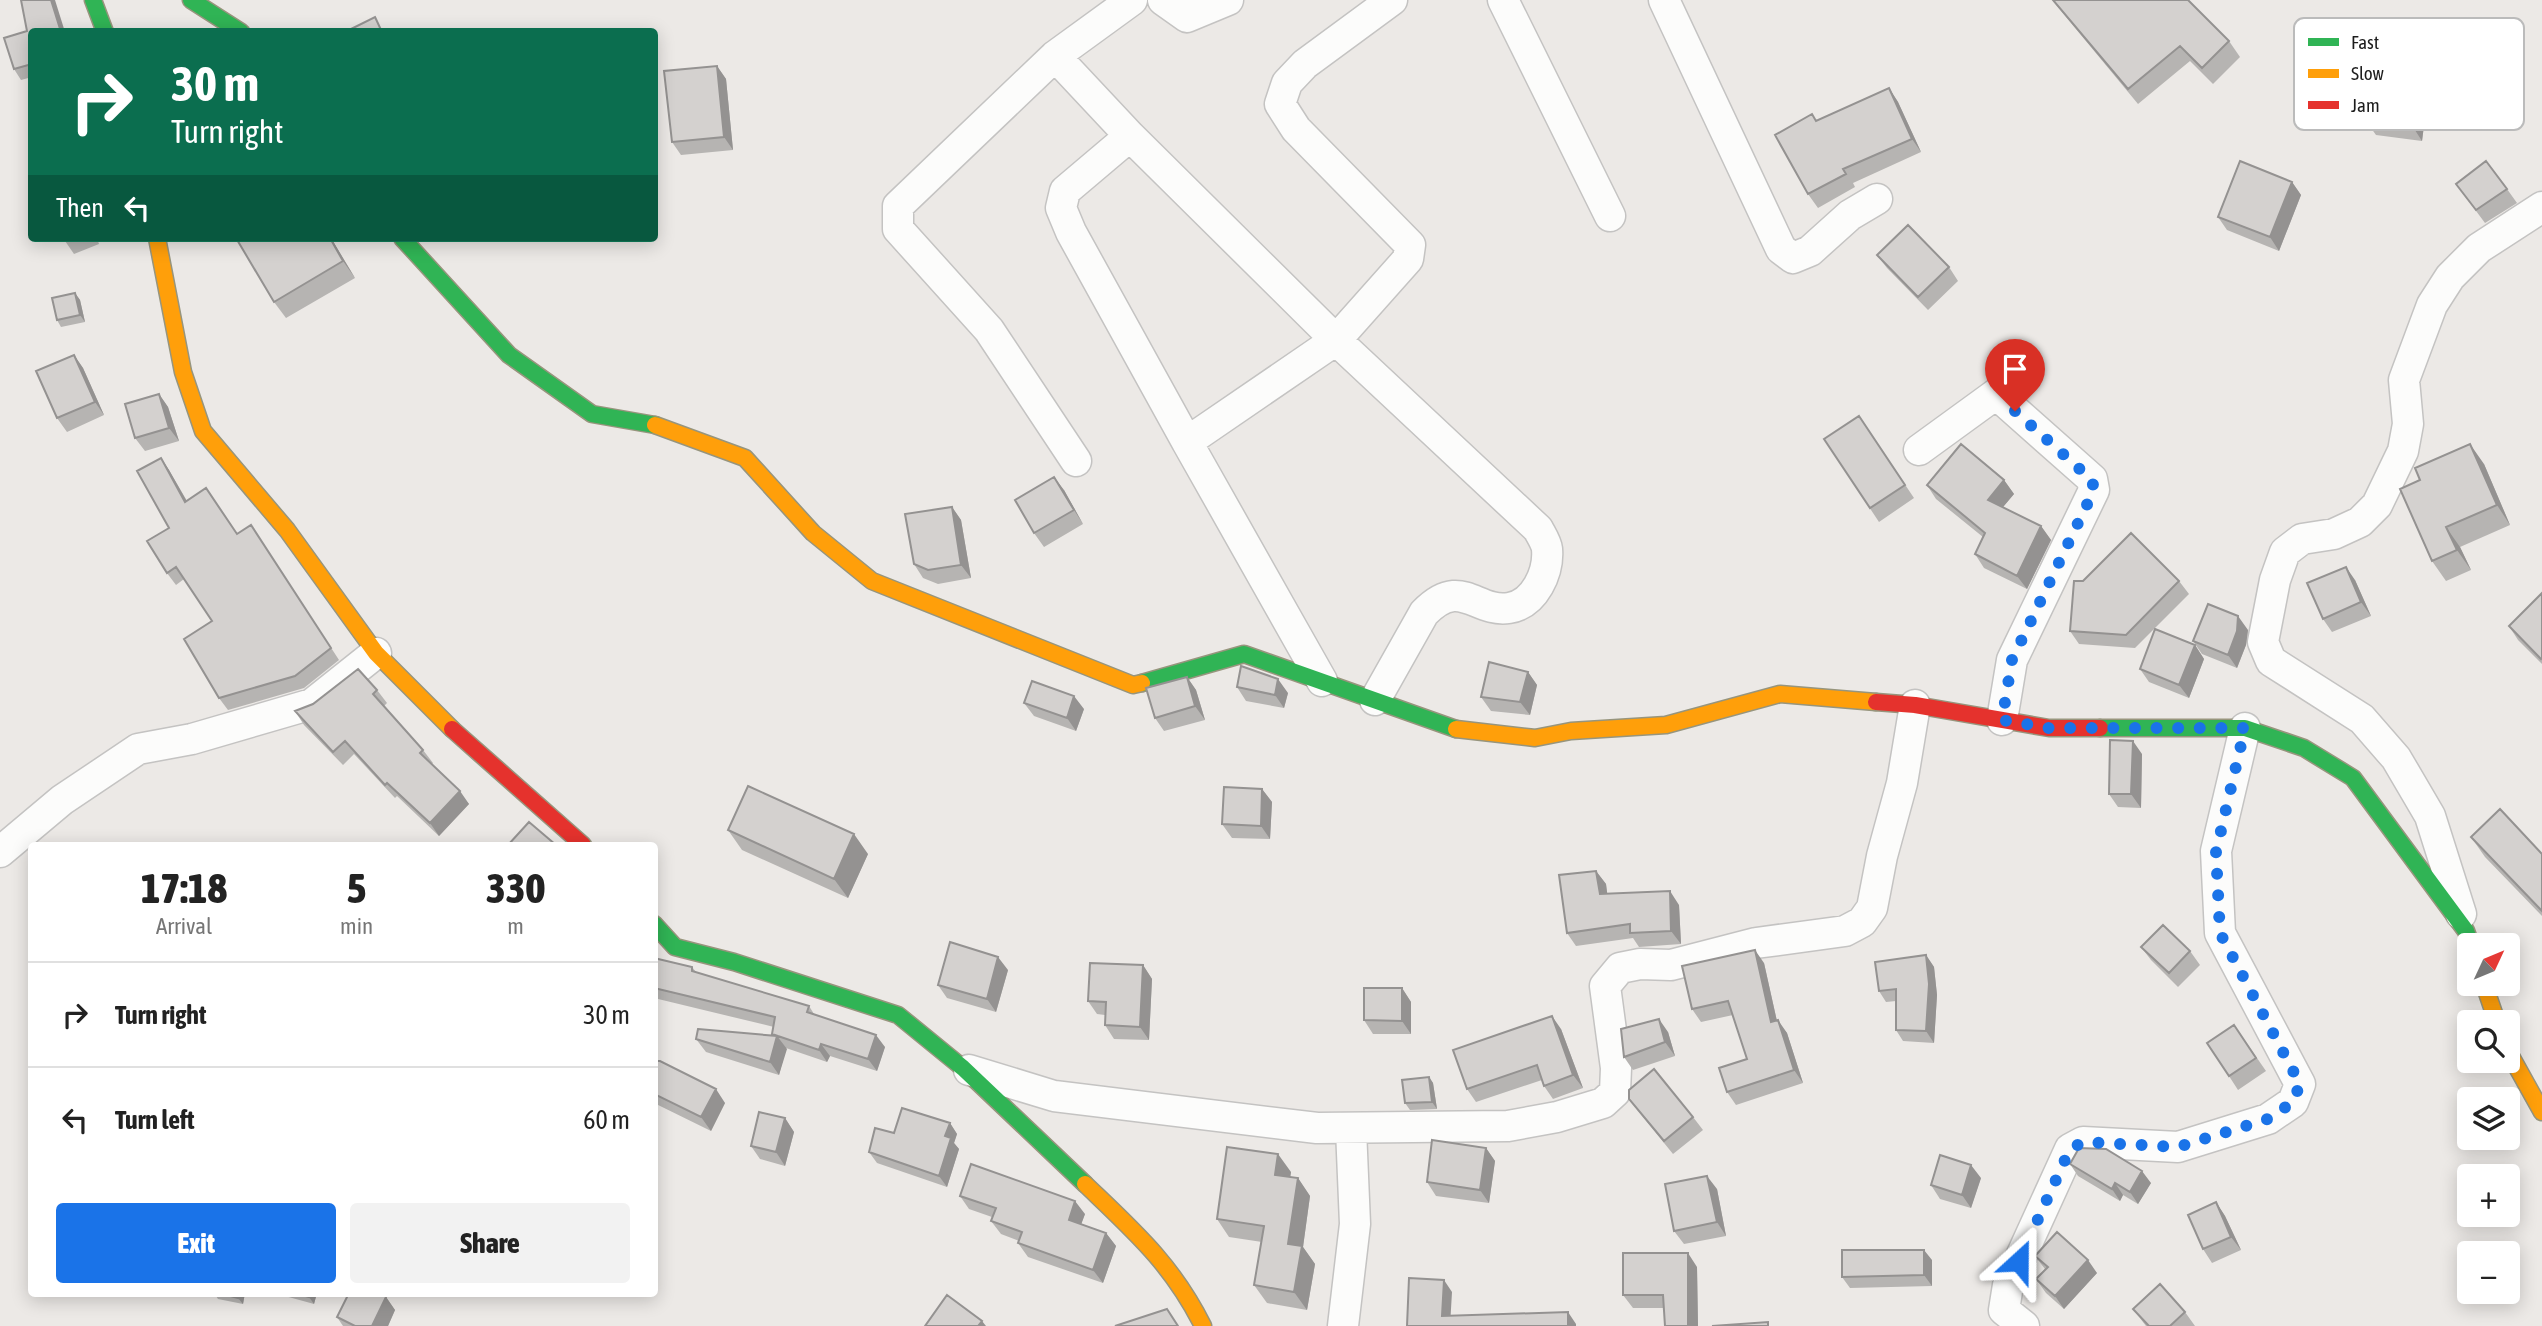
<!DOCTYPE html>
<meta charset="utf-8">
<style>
body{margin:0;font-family:"Asap Condensed",sans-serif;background:#f2f2f2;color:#222;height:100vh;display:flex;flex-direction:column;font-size:26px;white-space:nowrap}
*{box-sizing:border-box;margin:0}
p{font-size:23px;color:#767676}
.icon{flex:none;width:38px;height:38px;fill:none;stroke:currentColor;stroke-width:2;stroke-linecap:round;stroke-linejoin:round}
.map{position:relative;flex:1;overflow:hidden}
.sheet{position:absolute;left:28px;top:842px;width:630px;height:455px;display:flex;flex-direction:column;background:#fff;border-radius:7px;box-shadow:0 4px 18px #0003}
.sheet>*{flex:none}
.hud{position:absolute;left:28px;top:28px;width:630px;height:214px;border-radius:7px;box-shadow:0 4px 18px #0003;background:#0b6e4f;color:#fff;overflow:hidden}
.needle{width:46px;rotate:46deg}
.tools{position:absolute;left:2457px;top:933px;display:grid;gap:14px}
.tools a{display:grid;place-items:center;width:63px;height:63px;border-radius:7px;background:#fff;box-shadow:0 4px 18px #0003;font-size:35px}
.pin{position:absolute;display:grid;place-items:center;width:60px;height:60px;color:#fff;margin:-72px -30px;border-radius:50% 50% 50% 0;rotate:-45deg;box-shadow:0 0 7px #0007}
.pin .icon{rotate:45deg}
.me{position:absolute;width:77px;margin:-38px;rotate:24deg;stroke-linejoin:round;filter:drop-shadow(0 0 5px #0008)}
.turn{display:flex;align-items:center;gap:24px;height:147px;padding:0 28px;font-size:32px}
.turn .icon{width:91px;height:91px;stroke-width:2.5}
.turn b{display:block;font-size:49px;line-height:60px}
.then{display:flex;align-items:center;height:66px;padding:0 28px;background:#0003;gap:14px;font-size:26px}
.eta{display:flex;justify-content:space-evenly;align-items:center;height:119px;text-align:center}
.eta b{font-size:42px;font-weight:800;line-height:49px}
.primary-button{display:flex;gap:14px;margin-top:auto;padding:14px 28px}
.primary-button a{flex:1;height:80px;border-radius:7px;background:#1a73e8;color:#fff;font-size:28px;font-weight:800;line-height:80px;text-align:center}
.primary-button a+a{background:#f2f2f2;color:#222}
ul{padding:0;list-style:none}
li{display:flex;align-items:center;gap:21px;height:105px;padding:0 28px;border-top:2px solid #e0e0e0}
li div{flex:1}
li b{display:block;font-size:26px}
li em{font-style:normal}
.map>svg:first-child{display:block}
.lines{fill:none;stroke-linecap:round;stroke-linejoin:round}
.street-casing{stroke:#c4c3c2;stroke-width:33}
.fast-casing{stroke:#97957d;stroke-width:19}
.slow-casing{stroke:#97957d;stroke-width:19}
.jam-casing{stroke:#97957d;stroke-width:19}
.street{stroke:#fcfcfb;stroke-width:30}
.fast{stroke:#30b455;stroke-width:16}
.slow{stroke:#ff9f0a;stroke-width:16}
.jam{stroke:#e5322d;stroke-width:16}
.wall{fill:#b6b4b2}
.shaded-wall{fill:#949291}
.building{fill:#d4d1cf;stroke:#949291;stroke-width:2}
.route{stroke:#1a73e8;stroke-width:12;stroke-dasharray:0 21.6}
.key{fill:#fff;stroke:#bbb;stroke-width:2}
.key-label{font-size:19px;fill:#1d1d1d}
</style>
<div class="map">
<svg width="2542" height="1326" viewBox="0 0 2542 1326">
<rect width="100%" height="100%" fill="#ece9e6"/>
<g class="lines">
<defs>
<path id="street" d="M1163,0L1187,17L1228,0
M1503,0L1610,216
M1664,0L1781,249L1793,258L1810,251L1850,215L1877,199
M1055,56L898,206V229L989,330L1076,461
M1130,136L1055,56L1132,0
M1187,442L1322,681
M1919,450L1996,394L2092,479L2094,490L2012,660L2002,720
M1375,700L1424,613C1461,575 1475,613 1509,608C1535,604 1549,572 1547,549C1546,542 1541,535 1538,529L1336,340L1130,136L1065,191L1061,208L1071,232L1187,442L1336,340L1408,259L1410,245L1296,129L1280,104L1287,83L1305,64L1392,0
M0,852L62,800L138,749L192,739L312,704L376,653
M2461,914L2430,816L2396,758L2362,719L2271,661L2263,642L2275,580L2285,552L2302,539L2334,534L2360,522L2377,505L2403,451L2408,424L2404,380L2432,305L2450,277L2479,248L2542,207
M969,1070L1054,1096L1317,1128L1508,1126L1557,1117L1603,1103L1615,1092L1616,1068L1605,986L1620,968L1640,964L1671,965L1756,943L1845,931L1862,922L1872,908L1882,856L1902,783L1915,705
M1343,1326L1355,1224L1351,1129
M2024,1326L2004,1310L2008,1285L2070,1149L2083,1142L2178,1147L2268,1119L2293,1102L2300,1084L2220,933L2216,851L2245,728"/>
<path id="fast" d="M93,0L105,32
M191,0L241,32
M402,238L509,355L592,414L655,425
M1142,683L1244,654L1456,729
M2100,728H2245L2304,748L2353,778L2466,931L2471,945
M654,924L675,947L734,962L898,1015L963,1068L1085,1184"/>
<path id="slow" d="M157,238L183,372L203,431L287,530L376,653L452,729
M655,425L745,458L813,533L872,581L1133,685L1142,683
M1456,729L1535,738L1571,731L1666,725L1780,694L1876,702
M2484,984L2497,1022
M2508,1051L2542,1112
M1085,1184C1134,1231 1172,1264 1203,1326"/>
<path id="jam" d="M1876,702L1915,705L2049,728H2100
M452,729L583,845"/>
</defs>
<!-- street casing -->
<use href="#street" class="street-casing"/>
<!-- fast casing -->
<use href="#fast" class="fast-casing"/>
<!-- slow casing -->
<use href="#slow" class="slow-casing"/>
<!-- jam casing -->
<use href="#jam" class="jam-casing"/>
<!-- street -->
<use href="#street" class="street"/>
<!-- fast -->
<use href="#fast" class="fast"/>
<!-- slow -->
<use href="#slow" class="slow"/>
<!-- jam -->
<use href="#jam" class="jam"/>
</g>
<!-- wall -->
<path class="wall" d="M2052,0H2188L2229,41L2240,57L2213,84L2190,61L2138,104Z
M27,31L32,32V77L21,80L14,69Z
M717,66L726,79L733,150L681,155L672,142Z
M1889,88L1898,102L1921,152L1853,183L1855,187L1818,208L1808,194L1817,121Z
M2417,96L2426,110L2422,141L2376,135L2366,121Z
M2292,182L2301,195L2279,251L2227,230L2218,217Z
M2456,184L2507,189L2517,203L2485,223Z
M63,238H97L99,244L74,254Z
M236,238H331L355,278L286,318L274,302Z
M1877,255L1949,267L1958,281L1928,310L1887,268Z
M75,293L80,300L85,322L61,327L57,320Z
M74,355L83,368L104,415L67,432L57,418Z
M159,394L168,407L179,441L145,451L135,438Z
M1859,416L1914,498L1879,522L1824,439Z
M161,458L169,470L187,501L237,534L251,525L339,660L304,688L228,710L219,698L212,621L184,579L176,585L167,573L169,528Z
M2484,464L2510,525L2460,547L2471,570L2446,581L2432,561L2400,489Z
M2004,480L2014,494L2003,507L2041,526L2051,540L2027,589L1984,568L1975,554L1983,537L1936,499L1927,485Z
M1064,490L1083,524L1044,547L1034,533Z
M952,507L961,520L971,578L938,584L923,578L914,564Z
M2355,580L2371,616L2332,632L2323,619Z
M2083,581H2179L2189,594L2135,648L2079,644L2070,631Z
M2542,593V664L2518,640L2509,626Z
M2248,630L2246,645L2237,668L2202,654L2193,641Z
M2195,645L2204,659L2189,698L2149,682L2140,669Z
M1528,672L1537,685L1530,715L1491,711L1481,697Z
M1187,677L1196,690L1205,720L1164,731L1155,718Z
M1237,687L1288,693L1284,708L1246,701Z
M377,690L387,703L384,706L423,750L433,763L432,764L469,804L439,836L397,796L395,798L354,754L343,765L304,725L295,711Z
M1024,703L1084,709L1076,731L1034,716Z
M2142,754L2141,808L2118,807L2109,794Z
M1262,789L1272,802L1270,839L1232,838L1222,824Z
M728,830L868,854L848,898L742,850Z
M2471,837L2542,854V916L2485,857Z
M1596,871L1606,884L1607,894L1679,905L1681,944L1639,947L1633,938L1576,946L1567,933Z
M2141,947L2190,951L2200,965L2178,987L2151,960Z
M1926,955L1934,967L1937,995L1934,1043L1903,1041L1896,1030V1001L1886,1002L1879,991Z
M654,958L692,967L696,972L809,1006L814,1014L885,1047L877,1071L830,1056L827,1062L786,1048L779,1075L706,1052L696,1039L773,1035L774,1027L654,998Z
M1764,963L1777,1021L1787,1033L1803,1083L1736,1105L1727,1092L1747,1059L1733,1015L1701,1022L1692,1009Z
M1143,965L1152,979L1149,1040L1114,1039L1105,1025V1015L1097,1014L1088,1001Z
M1008,970L996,1012L947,998L938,985Z
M1402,988L1411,1002V1034H1373L1364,1020Z
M2234,1025L2266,1071L2238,1090L2229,1076Z
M1561,1029L1583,1088L1553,1099L1544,1086L1542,1080L1476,1102L1467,1089Z
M1668,1032L1675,1056L1633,1070L1624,1057Z
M654,1061L725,1103L711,1131L654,1103Z
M1429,1077L1433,1083L1437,1109L1410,1110L1405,1103Z
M1629,1099L1693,1117L1703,1130L1673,1154L1639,1112Z
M785,1118L794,1132L785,1166L760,1159L751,1146Z
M950,1123L957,1134L954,1143L959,1149L947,1187L877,1163L869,1152L894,1133Z
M1486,1148L1495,1161L1489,1203L1436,1196L1427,1182Z
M2070,1164L2151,1183L2138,1204L2123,1195L2120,1201L2078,1176Z
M1291,1172L1290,1177L1298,1178L1310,1196L1303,1247L1315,1264L1307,1310L1267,1303L1254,1285L1262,1242L1229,1237L1217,1219Z
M1981,1178L1971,1208L1940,1199L1931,1185Z
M1717,1189L1726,1236L1684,1244L1674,1231Z
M960,1196L1085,1214L1081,1224L1106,1233L1116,1246L1103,1283L1028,1257L1018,1243L1019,1241L1001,1234L991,1221L992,1217L969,1209Z
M2216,1202L2225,1216L2241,1250L2212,1263L2203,1249Z
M2035,1256L2097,1273L2064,1309L2046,1293L2036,1279L2045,1269Z
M1932,1260V1286L1850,1288L1842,1277Z
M1697,1267L1698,1326H1665L1664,1308H1633L1623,1295Z
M214,1293H245L243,1304L218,1299Z
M274,1293H317L314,1304Z
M386,1297L395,1310L388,1326H343L337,1317Z
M2133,1309L2185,1312L2195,1326H2146Z"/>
<!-- shaded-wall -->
<path class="shaded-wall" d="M51,0H55L65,32H61Z
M717,66L726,79L733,150L724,137Z
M1889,88L1898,102L1921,152L1912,139Z
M2417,96L2426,110L2422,141L2413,127Z
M2292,182L2301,195L2279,251L2270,237Z
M330,238H331L355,278L343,261Z
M75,293L80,300L85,322L80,315Z
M74,355L83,368L104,415L95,402Z
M159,394L168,407L179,441L169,428Z
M2470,444L2484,464L2510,525L2497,505Z
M161,458L169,470L194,514L185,502Z
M1054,477L1064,490L1083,524L1074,510Z
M2004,480L2014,494L1998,513L1988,500Z
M952,507L961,520L971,578L961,565Z
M2041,526L2051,540L2027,589L2017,576Z
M2446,527L2460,547L2471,570L2457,550Z
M2346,567L2355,580L2371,616L2361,602Z
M2238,616L2248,630L2246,645L2237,668L2228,655Z
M2195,645L2204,659L2189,698L2179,685Z
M1528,672L1537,685L1530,715L1520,702Z
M1187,677L1196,690L1205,720L1195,706Z
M1278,679L1288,693L1284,708L1275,695Z
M1074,696L1084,709L1076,731L1067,718Z
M2133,741L2142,754L2141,808L2131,794Z
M1262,789L1272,802L1270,839L1261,826Z
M460,791L469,804L439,836L430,823Z
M854,834L868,854L848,898L834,879Z
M1596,871L1606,884L1609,907L1600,894Z
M1670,891L1679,905L1681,944L1671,931Z
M1755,950L1764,963L1780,1035L1771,1022Z
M1926,955L1934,967L1937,995L1934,1043L1926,1031Z
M998,957L1008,970L996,1012L987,999Z
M1143,965L1152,979L1149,1040L1140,1027Z
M1402,988L1411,1002V1034L1402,1021Z
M1552,1016L1561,1029L1583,1088L1573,1075Z
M1659,1019L1668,1032L1675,1056L1665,1042Z
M1778,1020L1787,1033L1803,1083L1794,1070Z
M876,1035L885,1047L877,1071L868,1059Z
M777,1036L787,1049L779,1075L770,1062Z
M821,1044L830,1056L827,1062L819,1050Z
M1429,1077L1433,1083L1437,1109L1432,1102Z
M716,1089L725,1103L711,1131L701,1117Z
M785,1118L794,1132L785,1166L776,1152Z
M950,1123L957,1134L954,1143L959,1149L947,1187L939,1176L945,1136Z
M1486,1148L1495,1161L1489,1203L1480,1190Z
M1278,1154L1291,1172L1288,1193L1275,1175Z
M1971,1165L1981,1178L1971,1208L1962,1195Z
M2142,1171L2151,1183L2138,1204L2130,1192Z
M1707,1176L1717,1189L1726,1236L1717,1222Z
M1298,1178L1310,1196L1303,1247L1315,1264L1307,1310L1294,1292L1288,1244Z
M2115,1183L2123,1195L2120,1201L2112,1189Z
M1075,1201L1085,1214L1078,1233L1069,1220Z
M2216,1202L2225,1216L2241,1250L2231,1237Z
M1106,1233L1116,1246L1103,1283L1093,1270Z
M1924,1250L1932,1260V1286L1924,1275Z
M1688,1253L1697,1267L1698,1326H1688Z
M2088,1260L2097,1273L2064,1309L2055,1296Z
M1444,1280L1452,1292L1450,1326L1442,1316Z
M239,1293H245L243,1304L238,1298Z
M310,1293H317L314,1304L309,1297Z
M386,1297L395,1310L388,1326H372Z
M1568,1312L1576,1324V1326H1568Z
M982,1321L986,1326H978Z"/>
<!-- building -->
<path class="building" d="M21,0H51L61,32H32V64L14,69L4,38L27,31Z
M2053,0H2188L2229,41L2202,68L2180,46L2128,89Z
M375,17L382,32H345Z
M717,66L724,137L672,142L664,71Z
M1889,88L1912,139L1843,169L1846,174L1808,194L1775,135L1812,114L1816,121Z
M2240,161L2292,182L2270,237L2218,217Z
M2486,161L2507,189L2476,210L2456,184Z
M1908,225L1949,267L1918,297L1877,255Z
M236,238H330L343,261L274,302Z
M75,293L80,315L57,320L52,298Z
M74,355L95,402L57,418L36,371Z
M159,394L169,428L135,438L125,404Z
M1859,416L1905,485L1870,508L1824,439Z
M1961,444L2004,480L1988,500L2041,526L2017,576L1975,554L1985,533L1927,485Z
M2470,444L2497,505L2446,527L2457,550L2432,561L2400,489L2420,480L2415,468Z
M161,458L185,502L206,488L237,534L251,525L331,648L295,676L219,698L184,639L212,621L176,567L167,573L147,541L169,528L137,471Z
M1054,477L1074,510L1034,533L1015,500Z
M952,507L961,565L928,570L914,564L905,514Z
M2131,533L2179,581L2126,635L2070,631L2074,581H2083Z
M2346,567L2361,602L2323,619L2307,583Z
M2542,593V658L2541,659L2509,626Z
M2208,604L2238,616L2237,631L2228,655L2193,641Z
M2155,629L2195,645L2179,685L2140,669Z
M1489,662L1528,672L1520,702L1481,697Z
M1241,666L1278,679L1275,695L1237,687Z
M358,669L377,690L373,694L423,750L420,753L460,791L430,823L387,783L385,785L345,741L333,752L295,711L313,704Z
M1187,677L1195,706L1155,718L1146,688Z
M1032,681L1074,696L1067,718L1024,703Z
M2110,740L2133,741L2131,794H2109Z
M748,786L854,834L834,879L728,830Z
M1224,787L1262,789L1261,826L1222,824Z
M2500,809L2542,854V911L2471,837Z
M529,822L556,845H508Z
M1596,871L1600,894L1670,891L1671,931L1630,933V924L1567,933L1559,875Z
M2163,925L2190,951L2169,973L2141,947Z
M950,942L998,957L987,999L938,985Z
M1755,950L1771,1022L1778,1020L1794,1070L1727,1092L1719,1068L1747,1059L1728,1001L1692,1009L1682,966Z
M1926,955L1929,984L1926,1031L1896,1030V989L1879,991L1875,962Z
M654,958L692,967V971L809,1006L807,1012L876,1035L868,1059L821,1044L819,1050L772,1034L775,1017L654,988Z
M1090,963L1143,965L1140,1027L1105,1025L1106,1002L1088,1001Z
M1364,988H1402V1021L1364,1020Z
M1552,1016L1573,1075L1544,1086L1537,1065L1467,1089L1453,1050Z
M1659,1019L1665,1042L1624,1057L1621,1029Z
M2234,1025L2256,1058L2229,1076L2207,1043Z
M698,1029L777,1036L770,1062L696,1039Z
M654,1061H660L716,1089L701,1117L654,1094Z
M1654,1069L1693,1117L1664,1141L1629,1099V1090Z
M1429,1077L1432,1102L1405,1103L1402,1080Z
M902,1108L950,1123L945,1136L951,1138L939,1176L869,1152L875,1128L894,1133Z
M759,1112L785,1118L776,1152L751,1146Z
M1432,1140L1486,1148L1480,1190L1427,1182Z
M1227,1147L1278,1154L1275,1175L1298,1178L1288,1244L1302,1246L1294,1292L1254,1285L1264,1226L1217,1219Z
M2079,1148L2106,1149L2142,1171L2130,1192L2115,1183L2112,1189L2070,1164Z
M1940,1155L1971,1165L1962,1195L1931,1185Z
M971,1164L1075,1201L1069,1220L1106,1233L1093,1270L1018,1243L1022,1232L991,1221L996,1208L960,1196Z
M1707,1176L1717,1222L1674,1231L1665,1184Z
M2216,1202L2231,1237L2203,1249L2188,1215Z
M2057,1232L2088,1260L2055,1296L2036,1279L2048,1267L2035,1256Z
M1842,1250H1924V1275L1842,1277Z
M1623,1253H1688V1326H1665L1663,1295H1623Z
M1409,1278L1444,1280L1442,1316L1568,1312V1326H1407Z
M2160,1284L2185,1312L2170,1326H2149L2133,1309Z
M219,1293H239L238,1298Z
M295,1293H310L309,1297Z
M349,1293H379L386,1297L372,1326H355L337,1317Z
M947,1295L982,1321L978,1326H925Z
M1167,1309L1178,1326H1115Z
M1768,1322V1326H1712Z"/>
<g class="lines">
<!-- route -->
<path class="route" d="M2015,411L2092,480L2094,490L2012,660L2002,720L2049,728H2245L2216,852L2220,933L2300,1084L2293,1102L2268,1119L2178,1147L2083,1142L2070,1149L2019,1261"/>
</g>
<!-- legend -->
<rect x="2294" y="18" width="230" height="112" rx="10" class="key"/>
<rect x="2308" y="38" width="31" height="8" fill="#30b455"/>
<rect x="2308" y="69" width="31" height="9" fill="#ff9f0a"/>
<rect x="2308" y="101" width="31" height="8" fill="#e5322d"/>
<g class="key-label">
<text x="2351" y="49">Fast</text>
<text x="2351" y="80">Slow</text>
<text x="2351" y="112">Jam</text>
</g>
</svg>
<div class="tools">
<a><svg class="needle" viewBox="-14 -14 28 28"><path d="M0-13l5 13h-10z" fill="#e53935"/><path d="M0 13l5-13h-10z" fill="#767676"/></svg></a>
<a><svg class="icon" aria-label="search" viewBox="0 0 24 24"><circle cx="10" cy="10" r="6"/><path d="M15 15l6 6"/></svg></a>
<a><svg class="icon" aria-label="layers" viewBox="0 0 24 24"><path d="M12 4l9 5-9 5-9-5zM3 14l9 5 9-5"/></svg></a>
<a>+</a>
<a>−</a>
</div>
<div class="pin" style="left:2015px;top:411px;background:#d93025"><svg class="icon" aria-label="arrive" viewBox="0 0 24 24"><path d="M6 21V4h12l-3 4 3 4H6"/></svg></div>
<svg class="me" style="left:2019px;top:1261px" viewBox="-20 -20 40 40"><path d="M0-17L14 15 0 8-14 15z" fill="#1a73e8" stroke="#fff" stroke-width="4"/></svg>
<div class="hud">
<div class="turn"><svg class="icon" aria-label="right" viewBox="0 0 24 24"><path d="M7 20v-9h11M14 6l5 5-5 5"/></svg><div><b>30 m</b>Turn right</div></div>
<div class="then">Then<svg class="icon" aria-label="left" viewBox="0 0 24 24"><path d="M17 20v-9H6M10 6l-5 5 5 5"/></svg></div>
</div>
<section class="sheet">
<div class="eta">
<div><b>17:18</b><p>Arrival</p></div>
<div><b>5</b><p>min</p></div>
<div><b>330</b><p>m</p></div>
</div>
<ul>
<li><svg class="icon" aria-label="right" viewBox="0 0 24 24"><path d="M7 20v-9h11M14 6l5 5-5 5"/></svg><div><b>Turn right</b></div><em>30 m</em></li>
<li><svg class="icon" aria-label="left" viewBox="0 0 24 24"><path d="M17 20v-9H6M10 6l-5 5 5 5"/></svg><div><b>Turn left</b></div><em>60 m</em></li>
</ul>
<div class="primary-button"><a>Exit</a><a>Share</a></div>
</section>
</div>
